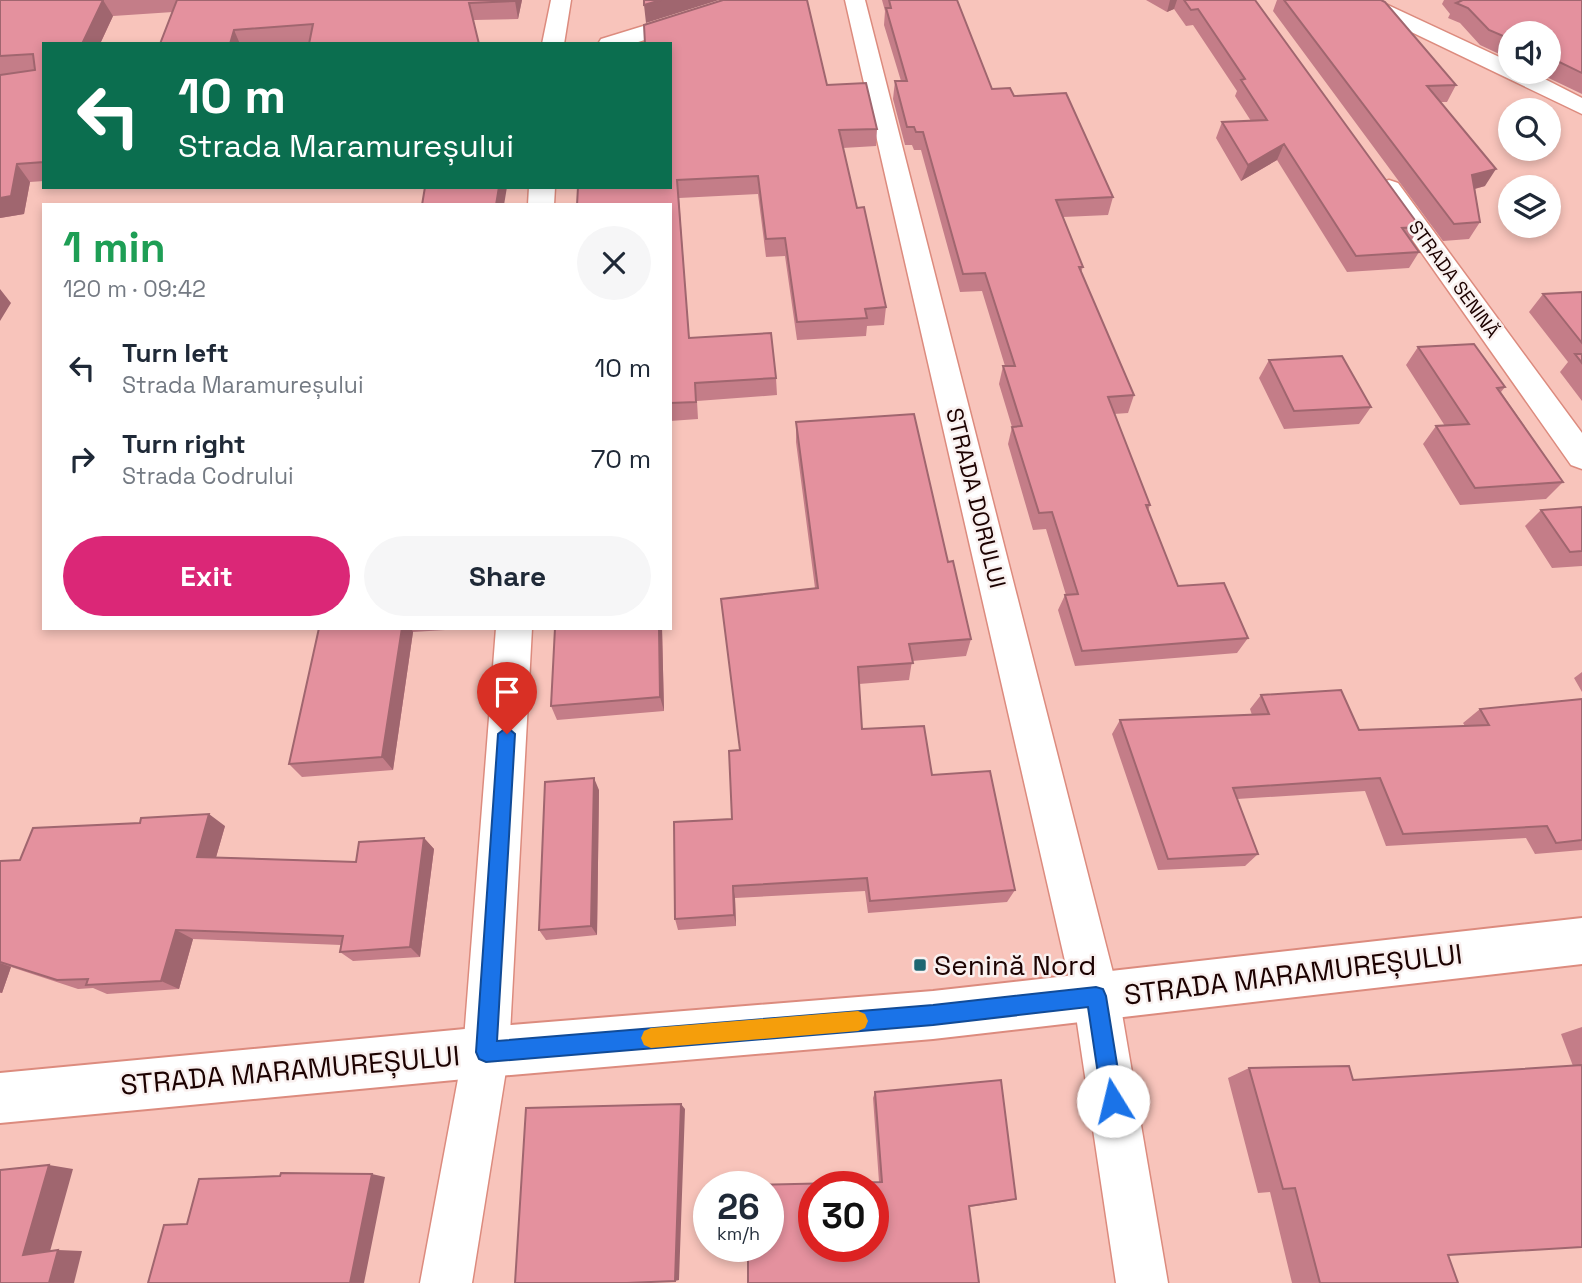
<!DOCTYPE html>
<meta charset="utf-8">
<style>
body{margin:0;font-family:"Space Grotesk",sans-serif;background:#f6f6f7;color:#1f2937;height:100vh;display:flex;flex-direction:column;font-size:26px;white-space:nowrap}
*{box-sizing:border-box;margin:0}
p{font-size:23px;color:#747a83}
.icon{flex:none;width:38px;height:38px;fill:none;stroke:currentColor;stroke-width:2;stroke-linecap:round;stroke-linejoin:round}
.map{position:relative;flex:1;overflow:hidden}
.sheet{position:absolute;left:42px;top:203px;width:630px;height:427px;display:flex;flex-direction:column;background:#fff;border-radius:0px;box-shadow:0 4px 10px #0003}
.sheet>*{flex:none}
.guide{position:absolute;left:42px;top:42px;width:630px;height:147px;border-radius:0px;box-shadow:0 4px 10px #0003;background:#0b6e4f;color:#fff;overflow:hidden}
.controls{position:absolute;left:1498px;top:21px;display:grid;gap:14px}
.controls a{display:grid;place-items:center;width:63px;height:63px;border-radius:50%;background:#fff;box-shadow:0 4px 10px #0003;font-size:35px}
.speed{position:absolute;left:693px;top:1171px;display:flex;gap:14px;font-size:35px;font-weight:700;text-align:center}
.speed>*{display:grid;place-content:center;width:91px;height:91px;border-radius:50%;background:#fff;box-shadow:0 4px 10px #0003;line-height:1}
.speed small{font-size:18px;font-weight:400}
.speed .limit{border:10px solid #d22;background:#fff;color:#111}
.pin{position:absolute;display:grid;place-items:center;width:60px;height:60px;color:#fff;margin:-72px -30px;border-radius:50% 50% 50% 0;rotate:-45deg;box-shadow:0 0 7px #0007}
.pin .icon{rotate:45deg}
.me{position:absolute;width:77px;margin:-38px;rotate:351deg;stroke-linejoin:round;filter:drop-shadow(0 0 5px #0008)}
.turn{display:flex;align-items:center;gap:24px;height:147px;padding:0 21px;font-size:32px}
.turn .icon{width:91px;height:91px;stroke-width:2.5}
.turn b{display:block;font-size:49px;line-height:60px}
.round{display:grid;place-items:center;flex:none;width:74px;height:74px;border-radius:37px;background:#f6f6f7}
.head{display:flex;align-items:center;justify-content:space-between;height:119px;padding:0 21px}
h1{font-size:42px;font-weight:800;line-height:52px;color:#1e9e55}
.button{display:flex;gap:14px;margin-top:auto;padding:14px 21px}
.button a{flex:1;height:80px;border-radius:42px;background:#db2777;color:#fff;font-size:28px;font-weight:800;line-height:80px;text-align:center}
.button a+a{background:#f6f6f7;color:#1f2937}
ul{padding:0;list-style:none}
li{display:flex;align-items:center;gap:21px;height:91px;padding:0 21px}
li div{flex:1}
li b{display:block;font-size:26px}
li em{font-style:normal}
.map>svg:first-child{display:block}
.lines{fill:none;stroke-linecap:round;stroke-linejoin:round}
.street-casing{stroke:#dc8b7e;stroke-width:3}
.secondary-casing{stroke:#dc8b7e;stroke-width:4}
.street{fill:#fff;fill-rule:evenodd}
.secondary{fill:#fff;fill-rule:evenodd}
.wall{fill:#c47d88}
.shaded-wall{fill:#a0666f}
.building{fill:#e4919e;stroke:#a0666f;stroke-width:2;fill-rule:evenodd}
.route{fill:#1a73e8;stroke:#114b97;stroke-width:2}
.slow{fill:#f59e0b}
.poi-dot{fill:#1c6671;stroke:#f9f0ef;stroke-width:2.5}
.labels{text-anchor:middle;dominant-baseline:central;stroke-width:5;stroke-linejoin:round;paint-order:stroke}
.far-street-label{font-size:19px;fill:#1c0201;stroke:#f9f0ef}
.street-label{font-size:23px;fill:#1c0201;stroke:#f9f0ef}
.near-poi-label{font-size:28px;fill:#1c0201;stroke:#f9f0ef;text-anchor:start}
.near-street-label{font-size:28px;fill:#1c0201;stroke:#f9f0ef}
</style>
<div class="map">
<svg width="1582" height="1283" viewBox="0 0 1582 1283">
<rect width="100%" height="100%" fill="#f8c4bb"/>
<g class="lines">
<defs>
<path id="street" d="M551,0H571L564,44H542Z
M728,0H760L757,4L632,44H598L601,39Z
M845,0H865L1119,996L1168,1283H1116L1073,996Z
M1350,0H1377L1510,62V72H1531L1582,98V114L1353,4Z
M1389,180L1398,183L1582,433V469L1571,465L1376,188L1380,183Z
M529,187H555L554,205H528Z
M496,628H532L509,1052L472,1283H420L463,1052Z"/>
<path id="secondary" d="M1582,918V964L933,1039L486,1077L0,1123V1073L486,1027L933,991Z"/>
</defs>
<!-- street casing -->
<use href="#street" class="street-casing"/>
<!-- secondary casing -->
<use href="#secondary" class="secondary-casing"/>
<!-- street -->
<use href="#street" class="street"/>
<!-- secondary -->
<use href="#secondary" class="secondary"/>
</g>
<!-- wall -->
<path class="wall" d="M0,0H522L518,19L474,20L309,42L286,44H160L173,12L113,16L100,44H44V181L30,182L24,214L0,218Z
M882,0H957L992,89L1014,96L1113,197L1108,215L1063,217L1083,267L1081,272L1134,395L1128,413L1114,414L1150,505L1148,511L1178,586L1248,638L1237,653L1075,666L1058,610L1065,595H1066L1046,529L1033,530L1008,444L1012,427L999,384L1003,366H1005L982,291L960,292L921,150H914L912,145H905L893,99L895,81H901L884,25L885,11Z
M1146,0H1255L1420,227L1411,241L1419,252L1409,268L1347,272L1277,160L1241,181L1216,138L1222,122L1251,121L1235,96L1237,91L1193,25L1186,26L1174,9L1167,12Z
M1277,0H1381L1456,85L1447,102H1440L1485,186L1475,189L1480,222L1469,239L1443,241L1273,11Z
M1444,0H1582V94L1536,72H1549V33H1510V59L1480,45L1460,23L1448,18L1450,14L1442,4Z
M670,44L827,85L877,129L876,146L843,148L857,208L886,307L884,325L867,326L866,336L797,340L785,256L766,257L758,194L679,198L689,338L776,378L777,395L697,401L698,419L670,421Z
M1582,292V401L1560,372L1568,362L1529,312L1543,294Z
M1418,347L1505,387L1501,392L1563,482L1546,499L1460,505L1423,444L1436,426H1445L1406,365Z
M1269,360L1371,407L1359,424L1284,429L1259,378Z
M796,422L948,562L971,639L966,656L912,661L909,680L859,684L862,729L932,775L1015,890L1007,902L868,913L865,891L735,898L736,926L678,930L675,919L732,819L739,750L815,588L796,442Z
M1582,507V566L1552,568L1525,526L1541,510Z
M319,628H445V630L413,632L393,770L302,777L289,764Z
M555,628H662L664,711L557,720L551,706Z
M1582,672V692L1574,678Z
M1261,695L1359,730L1465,726L1463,723L1480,709L1582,699V850L1535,854L1526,838L1386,846L1365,791L1237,799L1258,854L1245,866L1158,870L1112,734L1120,720L1252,715L1250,709Z
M599,790L597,935L546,940L539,930Z
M225,826L216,857L356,862L424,838L434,849L420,957L353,961L340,952L341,945L193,939L179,989L107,994L93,988L78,989L11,967L2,993H0V861L20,860Z
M1582,1027V1247L1448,1255L1458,1283H1292L1270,1192L1258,1193L1228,1078L1249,1068L1353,1080L1573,1066L1561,1034Z
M875,1092L1016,1199L1008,1201L970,1207L879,1182L873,1098Z"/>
<!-- shaded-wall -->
<path class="shaded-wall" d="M103,0L113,16L100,44H82Z
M515,0H522L518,19L515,1Z
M661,0H719L646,23L644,5Z
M1170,0H1177L1174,9L1167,12Z
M234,30L240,44H230Z
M1284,144L1277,160L1241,181L1248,165Z
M17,164L30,182L24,214L0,218V198Z
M1496,169L1485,186L1462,192L1472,175Z
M499,187H507L504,205H496Z
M0,289L11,303L0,321Z
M402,628H411L413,632L393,770L382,757Z
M659,628H662L664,711L660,697Z
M594,778L599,790L597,935L591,926Z
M209,814L225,826L213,868L197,857Z
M424,838L434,849L420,957L410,947Z
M733,886L735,898L736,926L734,915Z
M176,930L193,939L179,989L161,981Z
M0,963L11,967L2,993L0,992Z
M681,1104L685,1109L679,1280L675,1281Z
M49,1165L73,1169L49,1255H23Z
M372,1174L385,1177L364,1283H350Z
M58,1250L82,1251L74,1283H49Z"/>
<!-- building -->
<path class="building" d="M0,0H103L82,44H44V162L17,164L11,196L0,198V75L35,70L33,54L0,56Z
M177,0H515V1L469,3L479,44H309L313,24L234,30L230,44H160Z
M644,0H661L644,5Z
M723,0H807L827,85L866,83L877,129L839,130L857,208L864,207L886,307L865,309L867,318L797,322L785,238L766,239L758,176L677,180L689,338L771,333L776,378L695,383L696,402L670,403V205H577L578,187H670V44H645L644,25Z
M889,0H957L992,89L1010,88L1014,96L1066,93L1113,197L1056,200L1083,267H1079L1134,395L1108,397L1150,505H1146L1178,586L1224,583L1248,638L1082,651L1065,595L1078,594L1052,512L1039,513L1012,427L1022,426L1003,366H1015L985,273L963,274L923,132H916L914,127H907L895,81H907L886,8H891Z
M1184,0H1255L1420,227L1402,228L1419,252L1356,256L1284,144L1248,165L1222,122L1267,120L1241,80L1245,79L1198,9L1191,10Z
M1284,0H1381L1385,2L1456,85L1427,86L1496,169L1472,175L1480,222L1454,224Z
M1460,0H1582V73L1549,57V33H1510V39L1489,30L1468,8L1456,3L1461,1Z
M425,187H499L496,205H422Z
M1582,292V343L1543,294Z
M1474,344L1505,387L1497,388L1563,482L1475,488L1436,426L1469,424L1418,347Z
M1575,354H1582V363Z
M1342,356L1371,407L1294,411L1269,360Z
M914,414L948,562L953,561L971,639L909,644L913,663L858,667L862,729L924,726L932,775L990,771L1015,890L870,901L867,878L733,886L734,915L675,919L674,822L732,819L729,751L740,750L721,599L818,588L796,422Z
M1582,507V551L1570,552L1541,510Z
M319,628H402L382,757L289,764Z
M555,628H659L660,697L551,706Z
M1341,690L1359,730L1489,725L1480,709L1582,699V840L1556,843L1547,826L1403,834L1380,778L1233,788L1258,854L1168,859L1120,720L1269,714L1261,695Z
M594,778L591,926L539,930L545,782Z
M209,814L197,857L356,862L359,842L424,838L410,947L340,952L343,936L176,930L161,981L86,985L88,979L57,980L0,962V861L20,860L33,828L140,823L141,818Z
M1582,1065V1247L1448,1255L1458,1283H1320L1295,1188L1283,1189L1249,1068L1349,1066L1353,1080Z
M1001,1080L1016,1199L969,1206L979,1283H748V1246H768V1186H747V1185L882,1182L875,1092ZM814,1186H873V1246H814Z
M681,1104L675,1281L627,1283H515L526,1108Z
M49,1165L23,1255L58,1250L49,1283H0V1170Z
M281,1173L372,1174L350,1283H148L164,1225L187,1224L199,1179L280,1176Z"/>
<!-- route -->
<path class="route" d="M507,727L515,734L497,1041L933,1005L1096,987L1103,989L1106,996L1123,1101L1120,1108L1113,1111L1105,1108L1102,1101L1088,1007L933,1025L486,1062L479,1059L476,1052L498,734Z"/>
<!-- slow -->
<path class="slow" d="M858,1011L865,1014L868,1021L865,1028L858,1031L651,1048L644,1045L641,1038L644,1031L651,1028Z"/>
<!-- markers -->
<rect class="poi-dot" x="913" y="958" width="14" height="14" rx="3.5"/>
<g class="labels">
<!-- far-street labels -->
<g class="far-street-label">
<text transform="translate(1454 279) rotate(54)">STRADA SENINĂ</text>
</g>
<!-- street labels -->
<g class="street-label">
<text transform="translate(976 498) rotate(76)">STRADA DORULUI</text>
</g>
<!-- near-poi labels -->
<g class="near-poi-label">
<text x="934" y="965">Senină Nord</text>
</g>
<!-- near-street labels -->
<g class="near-street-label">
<text transform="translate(1293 974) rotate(-7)">STRADA MARAMUREȘULUI</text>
<text transform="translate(290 1070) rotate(-5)">STRADA MARAMUREȘULUI</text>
</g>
</g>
</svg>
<div class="controls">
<a><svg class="icon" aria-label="sound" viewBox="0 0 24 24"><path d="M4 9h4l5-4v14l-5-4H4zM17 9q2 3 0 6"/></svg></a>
<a><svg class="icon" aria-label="search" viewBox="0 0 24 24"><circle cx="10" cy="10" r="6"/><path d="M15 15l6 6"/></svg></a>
<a><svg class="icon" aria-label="layers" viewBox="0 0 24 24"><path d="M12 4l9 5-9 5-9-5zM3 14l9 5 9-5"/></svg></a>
</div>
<div class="speed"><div>26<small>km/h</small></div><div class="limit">30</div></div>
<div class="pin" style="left:507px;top:734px;background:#d93025"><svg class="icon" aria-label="arrive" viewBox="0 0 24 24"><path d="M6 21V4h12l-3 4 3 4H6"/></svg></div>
<svg class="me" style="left:1113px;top:1101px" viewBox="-20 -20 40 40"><circle r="19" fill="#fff"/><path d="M0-13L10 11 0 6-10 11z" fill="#1a73e8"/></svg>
<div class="guide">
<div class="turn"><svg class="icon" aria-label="left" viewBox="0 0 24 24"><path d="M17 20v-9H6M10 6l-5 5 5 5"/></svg><div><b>10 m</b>Strada Maramureșului</div></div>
</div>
<section class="sheet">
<div class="head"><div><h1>1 min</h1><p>120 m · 09:42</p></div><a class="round"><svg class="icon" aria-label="close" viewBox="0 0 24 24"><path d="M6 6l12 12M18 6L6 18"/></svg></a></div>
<ul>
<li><svg class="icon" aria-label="left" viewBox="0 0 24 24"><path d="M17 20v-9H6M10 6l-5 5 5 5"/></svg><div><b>Turn left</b><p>Strada Maramureșului</p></div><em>10 m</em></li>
<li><svg class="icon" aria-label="right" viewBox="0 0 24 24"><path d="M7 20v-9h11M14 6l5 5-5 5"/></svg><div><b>Turn right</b><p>Strada Codrului</p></div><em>70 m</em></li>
</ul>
<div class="button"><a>Exit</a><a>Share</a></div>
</section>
</div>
